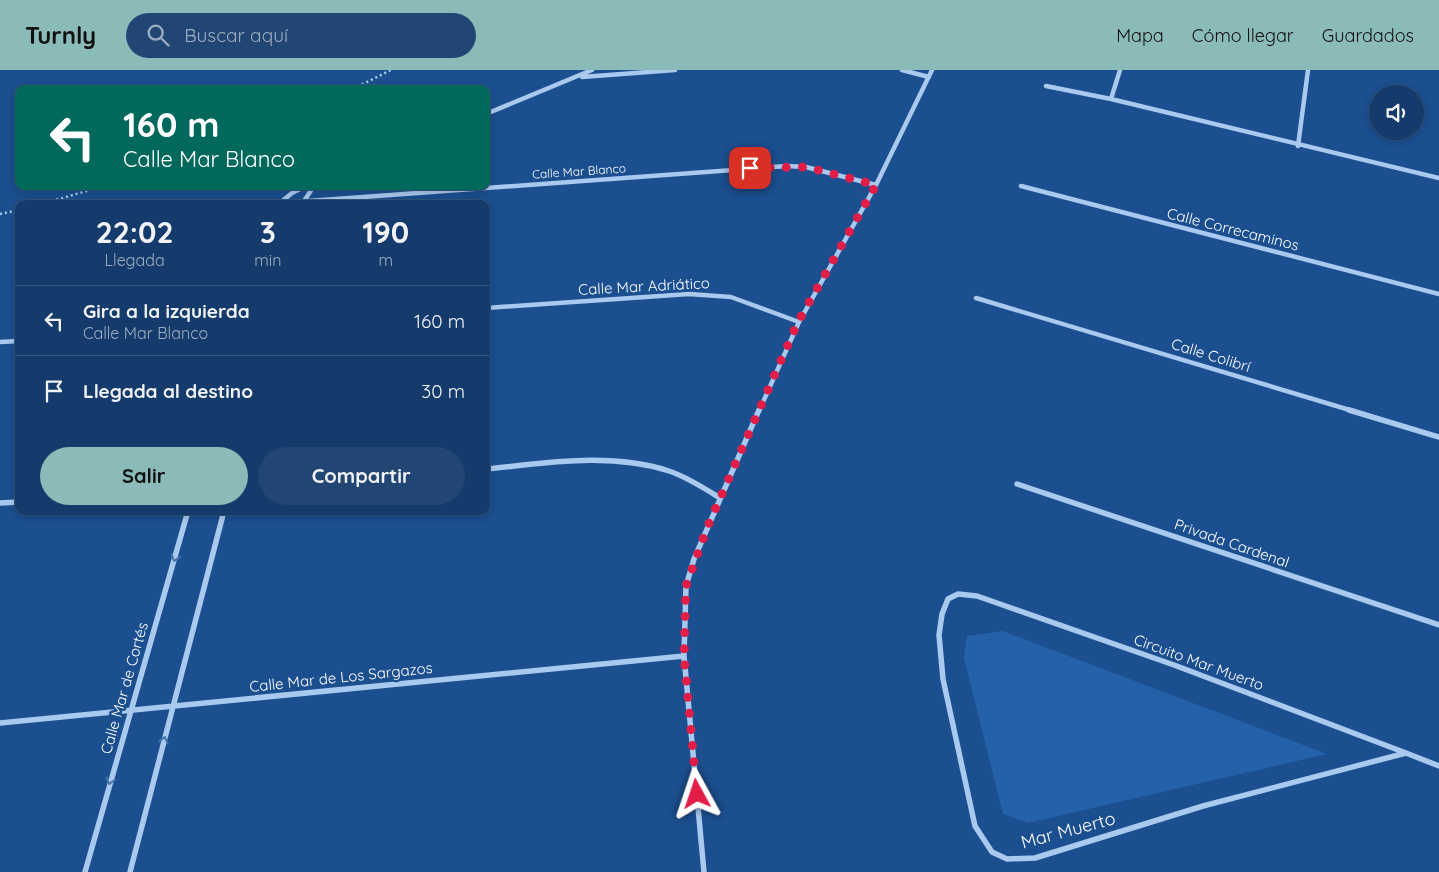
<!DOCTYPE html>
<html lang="es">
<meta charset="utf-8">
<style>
body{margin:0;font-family:Quicksand,sans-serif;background:#214673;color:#f1f3f6;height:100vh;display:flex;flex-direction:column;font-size:19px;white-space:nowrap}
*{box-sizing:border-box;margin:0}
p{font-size:16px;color:#9dadc1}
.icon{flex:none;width:28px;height:28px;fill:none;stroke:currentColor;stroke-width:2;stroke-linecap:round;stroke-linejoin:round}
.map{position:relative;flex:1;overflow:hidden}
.sheet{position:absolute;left:15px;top:130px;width:475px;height:315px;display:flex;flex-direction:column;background:#143b6b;border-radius:10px;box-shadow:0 2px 8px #0003,0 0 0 1px #33557e}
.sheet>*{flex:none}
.top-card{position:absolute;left:15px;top:15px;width:475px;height:105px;border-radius:10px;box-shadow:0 2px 8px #0003,0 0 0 1px #33557e;background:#00695c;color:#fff;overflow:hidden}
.tools{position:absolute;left:1369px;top:15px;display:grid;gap:10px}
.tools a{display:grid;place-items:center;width:55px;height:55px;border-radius:50%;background:#143b6b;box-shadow:0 2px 8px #0003,0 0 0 1px #33557e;font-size:25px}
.pin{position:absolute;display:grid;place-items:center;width:42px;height:42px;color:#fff;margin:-21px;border-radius:10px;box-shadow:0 2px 8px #0006}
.me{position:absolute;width:55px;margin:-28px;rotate:355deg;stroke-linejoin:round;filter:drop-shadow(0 0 4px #0008)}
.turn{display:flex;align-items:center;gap:18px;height:105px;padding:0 25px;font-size:22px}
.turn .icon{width:65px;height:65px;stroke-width:2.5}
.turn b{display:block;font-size:35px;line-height:42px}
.eta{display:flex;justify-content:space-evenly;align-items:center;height:85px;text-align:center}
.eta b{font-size:30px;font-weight:700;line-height:35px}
.cta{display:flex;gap:10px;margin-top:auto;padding:10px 25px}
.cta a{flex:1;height:58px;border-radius:30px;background:#8bbbb9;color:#111;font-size:20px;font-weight:700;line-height:58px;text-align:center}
.cta a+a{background:#214673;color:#f1f3f6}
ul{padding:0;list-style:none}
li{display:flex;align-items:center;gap:15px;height:70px;padding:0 25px;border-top:1px solid #33557e}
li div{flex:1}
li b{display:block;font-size:19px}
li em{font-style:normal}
header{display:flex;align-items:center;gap:30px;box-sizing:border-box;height:70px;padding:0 25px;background:#8bbbb9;color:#111}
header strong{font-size:24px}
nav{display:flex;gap:28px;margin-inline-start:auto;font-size:18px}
.search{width:350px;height:45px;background:#214673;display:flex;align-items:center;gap:12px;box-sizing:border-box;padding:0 18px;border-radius:28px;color:#9dadc1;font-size:19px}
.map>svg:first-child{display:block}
.green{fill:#2461a8}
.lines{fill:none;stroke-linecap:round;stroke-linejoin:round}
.path{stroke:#a9c9ee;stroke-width:2.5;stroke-dasharray:2 3;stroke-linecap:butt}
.minor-far1{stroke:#a9c9ee;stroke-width:4.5}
.minor{stroke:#a9c9ee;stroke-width:5.5}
.oneway{stroke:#4674ac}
.route{stroke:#e11d48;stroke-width:9;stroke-dasharray:0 16.2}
.labels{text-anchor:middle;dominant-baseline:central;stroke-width:5;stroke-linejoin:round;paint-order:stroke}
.far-street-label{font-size:12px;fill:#fff;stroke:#1b4f8f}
.street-label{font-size:15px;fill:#fff;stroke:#1b4f8f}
.near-street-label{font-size:18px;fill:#fff;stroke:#1b4f8f}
</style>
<header>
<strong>Turnly</strong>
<div class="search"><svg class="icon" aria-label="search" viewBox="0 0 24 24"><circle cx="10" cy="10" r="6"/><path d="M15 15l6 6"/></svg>Buscar aquí</div>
<nav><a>Mapa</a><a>Cómo llegar</a><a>Guardados</a></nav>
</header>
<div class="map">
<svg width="1439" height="802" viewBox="0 0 1439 802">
<rect width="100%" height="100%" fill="#1b4f8f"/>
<!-- green -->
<path class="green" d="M1003,561L1327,684L1028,753L1003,744L964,588L967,566Z"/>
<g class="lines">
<!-- path -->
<path class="path" d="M353,19L391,0
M42,134L97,118L120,116
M0,144L19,140"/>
<!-- minor-far1 -->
<path class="minor-far1" d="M902,0L929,7
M582,7L675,0
M1046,16L1111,29L1439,108
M1111,29L1120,0
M486,44L592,0
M1298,76L1308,0
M1021,116L1439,224
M304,131L314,116
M280,133L292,123L306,116
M281,133L787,96L806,97L876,115
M976,228L1353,341
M486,238L689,224L731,227L799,252
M0,272L19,271
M759,341L799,252L876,115L932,0"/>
<!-- minor -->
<path class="minor" d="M1349,340L1439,367
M486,399C546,393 610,382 669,401C687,407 704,418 720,428
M1017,414L1439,555
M0,433L19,432
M958,524L977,526L1174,595L1406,683L1203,736L1035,788L1007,789L992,782L975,756L943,609L939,565L942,544L948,529Z
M0,653L684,586
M1406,683L1439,696
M85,802L188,441
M130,802L224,441
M704,802L684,586L686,516L694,489L759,340"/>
</g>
<!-- one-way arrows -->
<defs><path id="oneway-chevron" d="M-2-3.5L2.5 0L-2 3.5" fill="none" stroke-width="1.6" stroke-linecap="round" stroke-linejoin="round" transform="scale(1.25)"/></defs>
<g class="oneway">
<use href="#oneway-chevron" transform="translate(175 488) rotate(107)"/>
<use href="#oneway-chevron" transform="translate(164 670) rotate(-76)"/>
<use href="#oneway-chevron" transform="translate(110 711) rotate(105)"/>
</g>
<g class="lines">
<!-- route -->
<path class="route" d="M697,724L684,586L686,516L707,458L798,252L876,115L806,97L750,98"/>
</g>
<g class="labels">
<!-- far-street labels -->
<g class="far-street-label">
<text transform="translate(579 101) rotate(-4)">Calle Mar Blanco</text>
</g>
<!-- street labels -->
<g class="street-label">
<text transform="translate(1233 159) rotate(14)">Calle Correcaminos</text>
<text transform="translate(644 216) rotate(-3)">Calle Mar Adriático</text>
<text transform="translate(1211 285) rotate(17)">Calle Colibrí</text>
<text transform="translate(1232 473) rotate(19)">Privada Cardenal</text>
<text transform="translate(1199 592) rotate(20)">Circuito Mar Muerto</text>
<text transform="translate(341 607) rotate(-6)">Calle Mar de Los Sargazos</text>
<text transform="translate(124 618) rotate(-74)">Calle Mar de Cortés</text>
</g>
<!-- near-street labels -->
<g class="near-street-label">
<text transform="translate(1068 760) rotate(-15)">Mar Muerto</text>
</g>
</g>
</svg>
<div class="tools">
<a><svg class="icon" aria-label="sound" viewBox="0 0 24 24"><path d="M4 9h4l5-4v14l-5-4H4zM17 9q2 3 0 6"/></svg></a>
</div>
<div class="pin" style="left:750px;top:98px;background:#d93025"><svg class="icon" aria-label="arrive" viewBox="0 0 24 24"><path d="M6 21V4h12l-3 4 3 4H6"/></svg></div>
<svg class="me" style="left:697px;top:724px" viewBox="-20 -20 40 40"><path d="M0-17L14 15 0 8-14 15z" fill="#e11d48" stroke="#fff" stroke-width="4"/></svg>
<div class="top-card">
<div class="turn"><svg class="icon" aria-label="left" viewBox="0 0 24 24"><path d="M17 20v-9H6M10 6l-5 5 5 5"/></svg><div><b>160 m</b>Calle Mar Blanco</div></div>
</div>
<section class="sheet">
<div class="eta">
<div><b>22:02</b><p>Llegada</p></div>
<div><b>3</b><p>min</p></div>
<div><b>190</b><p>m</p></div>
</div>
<ul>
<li><svg class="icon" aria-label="left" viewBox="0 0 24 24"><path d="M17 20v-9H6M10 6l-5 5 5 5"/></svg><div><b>Gira a la izquierda</b><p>Calle Mar Blanco</p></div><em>160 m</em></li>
<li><svg class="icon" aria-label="arrive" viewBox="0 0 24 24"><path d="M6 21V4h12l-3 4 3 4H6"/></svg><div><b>Llegada al destino</b></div><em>30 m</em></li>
</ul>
<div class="cta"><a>Salir</a><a>Compartir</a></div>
</section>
</div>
